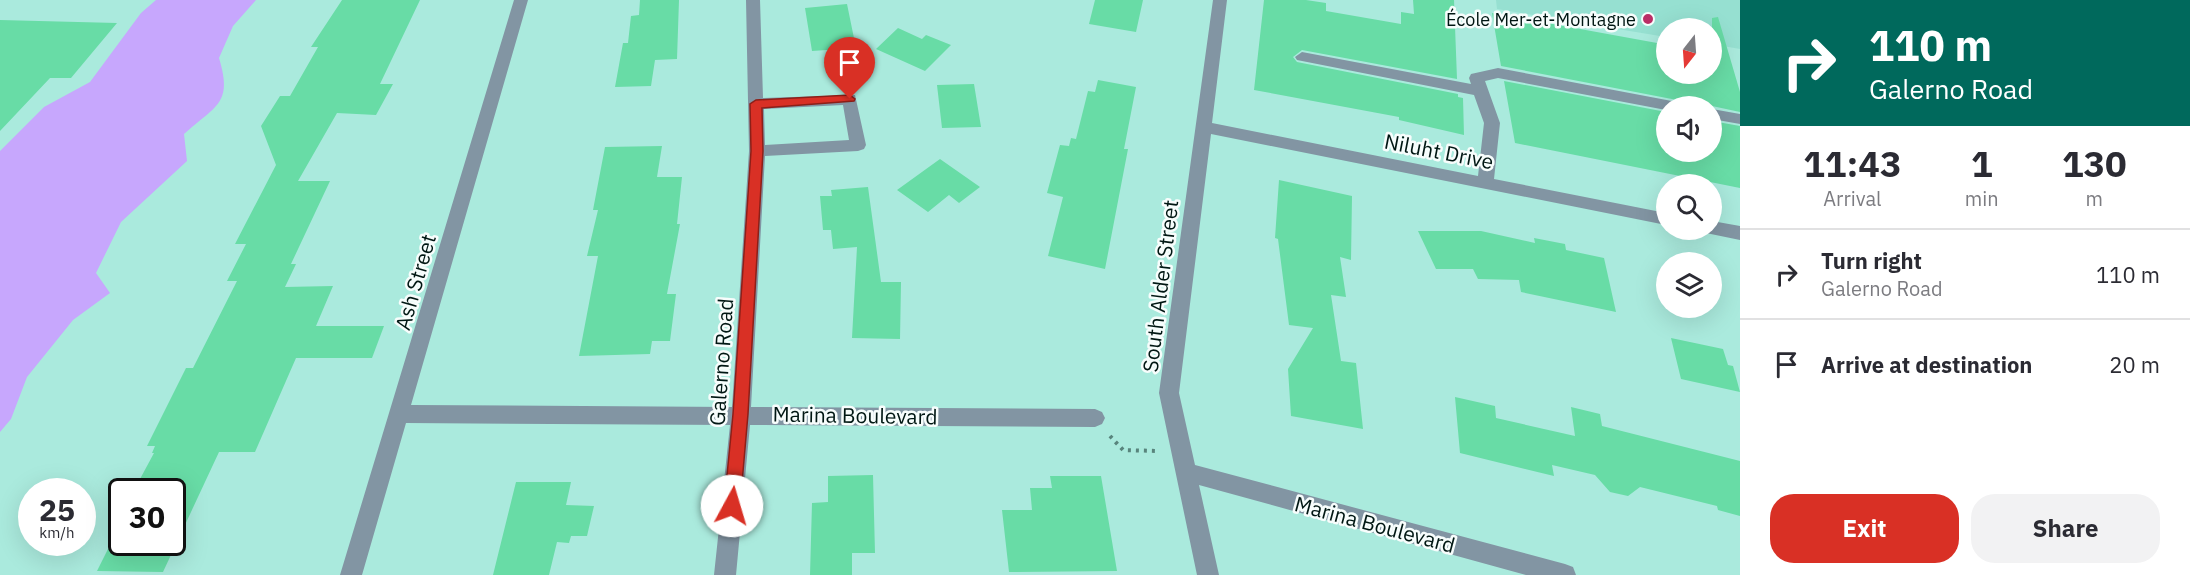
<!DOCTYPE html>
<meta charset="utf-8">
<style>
body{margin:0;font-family:"IBM Plex Sans",sans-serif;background:#f2f2f3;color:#2b2b33;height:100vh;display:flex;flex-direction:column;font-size:22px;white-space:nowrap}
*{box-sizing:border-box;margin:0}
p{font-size:20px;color:#7c7c81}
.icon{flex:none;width:33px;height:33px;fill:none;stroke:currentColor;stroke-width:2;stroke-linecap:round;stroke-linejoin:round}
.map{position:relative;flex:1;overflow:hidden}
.panel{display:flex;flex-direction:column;background:#fff;width:450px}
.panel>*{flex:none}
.guide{background:#00695c;color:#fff;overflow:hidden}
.needle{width:39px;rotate:197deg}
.buttons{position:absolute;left:1656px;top:18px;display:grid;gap:12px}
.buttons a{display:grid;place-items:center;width:66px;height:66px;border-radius:50%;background:#fff;box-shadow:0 6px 24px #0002;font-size:30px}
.speed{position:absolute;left:18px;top:478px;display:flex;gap:12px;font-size:30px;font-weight:700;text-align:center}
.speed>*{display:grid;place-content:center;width:78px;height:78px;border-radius:50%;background:#fff;box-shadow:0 6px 24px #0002;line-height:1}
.speed small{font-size:15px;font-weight:400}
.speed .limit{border:3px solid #111;border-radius:9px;background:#fff;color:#111}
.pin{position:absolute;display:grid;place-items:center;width:51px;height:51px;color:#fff;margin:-62px -26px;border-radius:50% 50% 50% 0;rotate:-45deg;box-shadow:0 0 6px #0007}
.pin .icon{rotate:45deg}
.me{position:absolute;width:66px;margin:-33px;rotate:6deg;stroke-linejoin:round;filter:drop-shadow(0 0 4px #0008)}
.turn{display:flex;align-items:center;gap:21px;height:126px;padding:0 30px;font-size:27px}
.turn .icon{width:78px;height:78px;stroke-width:2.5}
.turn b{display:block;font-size:42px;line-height:51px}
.eta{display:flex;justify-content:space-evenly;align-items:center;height:102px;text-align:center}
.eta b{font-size:36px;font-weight:700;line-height:42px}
.button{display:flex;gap:12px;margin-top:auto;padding:12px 30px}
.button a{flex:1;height:69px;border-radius:24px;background:#d93025;color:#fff;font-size:24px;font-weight:700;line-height:69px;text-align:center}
.button a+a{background:#f2f2f3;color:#2b2b33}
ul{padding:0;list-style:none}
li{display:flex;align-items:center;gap:18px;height:90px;padding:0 30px;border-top:2px solid #e1e1e2}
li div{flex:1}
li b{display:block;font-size:22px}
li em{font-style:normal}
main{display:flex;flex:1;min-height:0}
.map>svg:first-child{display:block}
.built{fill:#96e0d1}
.green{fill:#c7a7fd}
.building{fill:#68dca6}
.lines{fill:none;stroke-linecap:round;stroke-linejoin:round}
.path{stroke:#58847c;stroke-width:4;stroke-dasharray:3 5;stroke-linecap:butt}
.minor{fill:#8295a3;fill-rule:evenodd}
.route{fill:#d93025;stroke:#8d1f18;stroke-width:1.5}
.poi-dot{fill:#ba2f67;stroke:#f7fdfc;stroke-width:2}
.labels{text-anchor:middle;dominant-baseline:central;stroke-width:5;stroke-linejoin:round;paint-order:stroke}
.far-poi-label{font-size:18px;fill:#001713;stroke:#f7fdfc;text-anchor:end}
.street-label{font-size:21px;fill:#001713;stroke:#f7fdfc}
</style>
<main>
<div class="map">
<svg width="1740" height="575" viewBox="0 0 1740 575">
<rect width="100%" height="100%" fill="#aaeadd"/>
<!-- built -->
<path class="built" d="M1496,0H1740V49L1712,44V28H1666V37L1497,9Z"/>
<!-- green -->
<path class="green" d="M156,0H256L233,26L219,58C233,104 216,105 184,134L187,161L121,222L96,273L110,293L73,320L27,377L11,419L0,432V151L44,107L90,82L141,13Z"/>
<!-- building -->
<path class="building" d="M342,0H420L380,84H393L376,115L337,113L298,181H330L291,264H296L285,287L333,286L316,326H384L372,358H296L255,452H219L163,572L97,571L111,543H172V492H133L154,453H152L155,446H147L186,368H193L237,281H227L246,244H235L276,165L261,126L280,96H290L318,47H311Z
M640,0H679L677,59L655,60L651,86L615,87L623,43H628L631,16L639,15Z
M1095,0H1143L1136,32L1089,24Z
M1264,0H1306L1326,3V11L1401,24V12L1414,14L1413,0H1454L1457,79L1302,50L1293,57L1297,62L1458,94V97L1463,98L1464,135L1399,120V117L1254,90Z
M847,4L856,48L812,51L805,8Z
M1492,13L1657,43L1665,74H1712V18L1718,17L1740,92V112L1712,106H1681L1677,100L1501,66Z
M0,20L117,23L71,78H50L0,131Z
M898,28L922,39L926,35L951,45L925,71L876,49Z
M1098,80L1136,87L1124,149H1128L1105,269L1048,256L1063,197L1047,193L1060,145L1069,146L1071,138L1076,139L1088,91L1095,92Z
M1504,81L1666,112V152H1712V121L1740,126V188L1515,143Z
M974,84L981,127L942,128L937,85Z
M662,146L657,177H682L677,224H680L667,294H676L670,341H652L650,354L579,356L598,256H587L598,210H593L605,147Z
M940,159L980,187L959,203L949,195L928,212L897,190Z
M1279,180L1352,196L1351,260L1340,257L1346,297L1331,295L1341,361L1356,363L1363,429L1291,416L1288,369L1313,328L1289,325L1278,239L1275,238Z
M868,187L881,282H901L900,339L852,338L857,247L833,249L831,230H823L820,196H832L831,190Z
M1418,231H1481L1535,243L1534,238L1565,244L1566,250L1604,258L1616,312L1521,292L1519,280L1478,279L1473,269H1436Z
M1671,338L1723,349L1728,365L1733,366L1740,392L1681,379Z
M1455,397L1495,406L1496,418L1575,436L1571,407L1600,414L1602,426L1740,461V516L1718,510L1717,506L1640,487L1628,496L1610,492L1595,475L1552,465L1554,476L1460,453Z
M873,475L875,553H852V575H810L812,503L828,502V476Z
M1050,476H1101L1117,571L1009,572L1002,510H1032L1030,488H1052Z
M516,482H571L566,505L594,506L587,536H571L569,543L557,542L549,575H493Z"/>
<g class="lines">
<!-- path -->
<path class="path" d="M1110,436L1123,450L1157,451"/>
<!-- minor -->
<path class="minor" d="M514,0H528L411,405L732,407L749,151L746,0H760L763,98L855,95L866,145L864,149L858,151L765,156L751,407L1095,409L1102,412L1105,418L1102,424L1095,427L750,425L736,575H714L730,425L406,423L362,575H340ZM843,105L849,140L765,145L764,109Z
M1213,0H1227L1212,123L1478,176L1484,123L1474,95L1297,60L1295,57L1302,52L1471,84L1469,78L1471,74L1498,68L1677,102L1679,106H1666V110L1498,78L1485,81L1500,123L1494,179L1666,213V225L1211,134L1179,393L1195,465L1565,564L1573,567L1576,575H1526L1199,485L1219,575H1197L1159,393Z
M1712,109L1740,114V124L1712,119Z
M1712,221L1740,226V240L1706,233L1704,230H1712Z"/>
</g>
<!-- route -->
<path class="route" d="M850,95L855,99L854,101L762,108L763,151L748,414L740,506L737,511L732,514L726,511L724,506L733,414L751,151L750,104L756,100Z"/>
<!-- markers -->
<circle class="poi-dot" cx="1648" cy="19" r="6"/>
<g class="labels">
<!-- far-poi labels -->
<g class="far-poi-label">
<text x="1636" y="19">École Mer-et-Montagne</text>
</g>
<!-- street labels -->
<g class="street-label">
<text transform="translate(1439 151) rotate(11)">Niluht Drive</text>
<text transform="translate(415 282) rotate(-74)">Ash Street</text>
<text transform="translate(1160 286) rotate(-83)">South Alder Street</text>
<text transform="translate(721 362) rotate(-86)">Galerno Road</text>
<text transform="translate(855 415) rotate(1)">Marina Boulevard</text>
<text transform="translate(1375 524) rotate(15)">Marina Boulevard</text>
</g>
</g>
</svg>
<div class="buttons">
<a><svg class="needle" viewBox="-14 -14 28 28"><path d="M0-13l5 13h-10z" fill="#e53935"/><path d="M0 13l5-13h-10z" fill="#7c7c81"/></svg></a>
<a><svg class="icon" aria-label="sound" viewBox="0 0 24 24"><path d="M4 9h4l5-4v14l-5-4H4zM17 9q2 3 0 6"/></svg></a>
<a><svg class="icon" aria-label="search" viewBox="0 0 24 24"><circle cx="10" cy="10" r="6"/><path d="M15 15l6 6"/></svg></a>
<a><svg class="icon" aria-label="layers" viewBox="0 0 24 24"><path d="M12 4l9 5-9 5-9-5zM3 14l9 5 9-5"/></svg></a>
</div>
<div class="speed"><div>25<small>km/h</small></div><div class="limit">30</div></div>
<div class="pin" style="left:850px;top:99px;background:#d93025"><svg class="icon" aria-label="arrive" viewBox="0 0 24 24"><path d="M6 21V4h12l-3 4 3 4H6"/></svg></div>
<svg class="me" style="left:732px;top:506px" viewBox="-20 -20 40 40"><circle r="19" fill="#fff"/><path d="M0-13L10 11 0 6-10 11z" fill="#d93025"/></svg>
</div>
<section class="panel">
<div class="guide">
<div class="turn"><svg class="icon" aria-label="right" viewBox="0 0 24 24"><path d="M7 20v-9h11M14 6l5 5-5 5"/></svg><div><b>110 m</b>Galerno Road</div></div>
</div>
<div class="eta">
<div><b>11:43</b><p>Arrival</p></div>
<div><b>1</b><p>min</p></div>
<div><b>130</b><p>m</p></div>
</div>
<ul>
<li><svg class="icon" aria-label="right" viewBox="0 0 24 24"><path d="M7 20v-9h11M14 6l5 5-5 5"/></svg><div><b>Turn right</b><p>Galerno Road</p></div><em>110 m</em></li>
<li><svg class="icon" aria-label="arrive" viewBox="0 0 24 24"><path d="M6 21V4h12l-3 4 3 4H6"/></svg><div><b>Arrive at destination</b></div><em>20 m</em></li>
</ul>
<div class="button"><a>Exit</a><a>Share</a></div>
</section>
</main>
